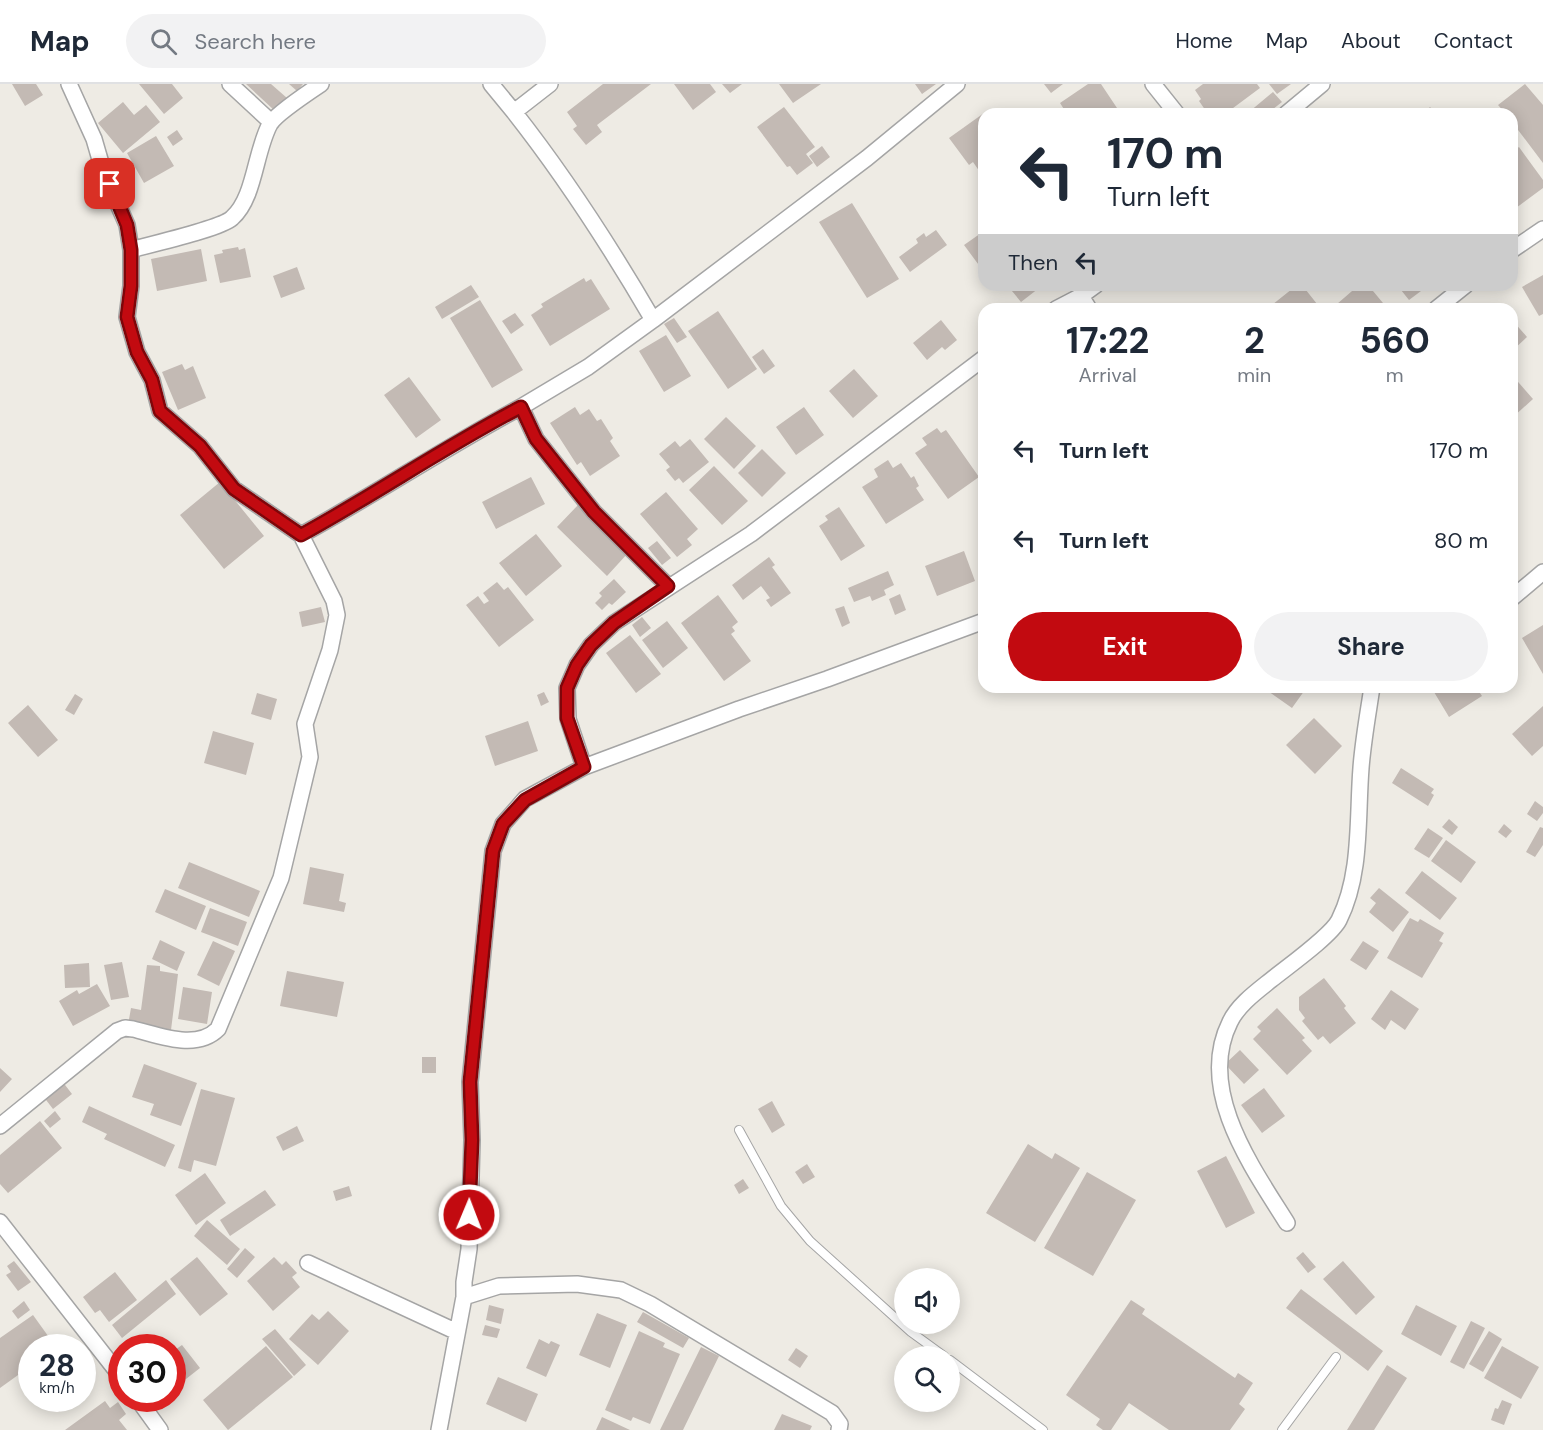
<!DOCTYPE html>
<style>
body{margin:0;font-family:"DM Sans",sans-serif;background:#f2f2f3;color:#1f2937;height:100vh;display:flex;flex-direction:column;font-size:22px;white-space:nowrap}
*{box-sizing:border-box;margin:0}
p{font-size:20px;color:#747a83}
.icon{flex:none;width:33px;height:33px;fill:none;stroke:currentColor;stroke-width:2;stroke-linecap:round;stroke-linejoin:round}
.map{position:relative;flex:1;overflow:hidden}
.panel{position:absolute;left:978px;top:219px;width:540px;height:390px;display:flex;flex-direction:column;background:#fff;border-radius:18px;box-shadow:0 3px 15px #0003}
.panel>*{flex:none}
.hud{position:absolute;left:978px;top:24px;width:540px;height:183px;border-radius:18px;box-shadow:0 3px 15px #0003;background:#fff;color:#1f2937;overflow:hidden}
.fabs{position:absolute;left:894px;top:1184px;display:grid;gap:12px}
.fabs a{display:grid;place-items:center;width:66px;height:66px;border-radius:50%;background:#fff;box-shadow:0 3px 15px #0003;font-size:30px}
.speed{position:absolute;left:18px;top:1250px;display:flex;gap:12px;font-size:30px;font-weight:700;text-align:center}
.speed>*{display:grid;place-content:center;width:78px;height:78px;border-radius:50%;background:#fff;box-shadow:0 3px 15px #0003;line-height:1}
.speed small{font-size:15px;font-weight:400}
.speed .limit{border:9px solid #d22;background:#fff;color:#111}
.pin{position:absolute;display:grid;place-items:center;width:51px;height:51px;color:#fff;margin:-26px;border-radius:12px;box-shadow:0 3px 9px #0006}
.me{position:absolute;width:66px;margin:-33px;rotate:1deg;stroke-linejoin:round;filter:drop-shadow(0 0 4px #0008)}
.turn{display:flex;align-items:center;gap:21px;height:126px;padding:0 30px;font-size:27px}
.turn .icon{width:78px;height:78px;stroke-width:2.5}
.turn b{display:block;font-size:42px;line-height:51px}
.then{display:flex;align-items:center;height:57px;padding:0 30px;background:#0003;gap:12px;font-size:22px}
.eta{display:flex;justify-content:space-evenly;align-items:center;height:102px;text-align:center}
.eta b{font-size:36px;font-weight:700;line-height:42px}
.cta{display:flex;gap:12px;margin-top:auto;padding:12px 30px}
.cta a{flex:1;height:69px;border-radius:36px;background:#c20a10;color:#fff;font-size:24px;font-weight:700;line-height:69px;text-align:center}
.cta a+a{background:#f2f2f3;color:#1f2937}
ul{padding:0;list-style:none}
li{display:flex;align-items:center;gap:18px;height:90px;padding:0 30px}
li div{flex:1}
li b{display:block;font-size:22px}
li em{font-style:normal}
header{display:flex;align-items:center;gap:36px;box-sizing:border-box;height:84px;padding:0 30px;background:#fff;border-bottom:2px solid #e0e1e3}
header strong{font-size:28px}
nav{display:flex;gap:33px;margin-inline-start:auto;font-size:21px}
.search{width:420px;height:54px;background:#f2f2f3;display:flex;align-items:center;gap:15px;box-sizing:border-box;padding:0 21px;border-radius:33px;color:#747a83;font-size:22px}
.map>svg:first-child{display:block}
.building{fill:#c3bab4}
.lines{fill:none;stroke-linecap:round;stroke-linejoin:round}
.service-casing{stroke:#a5a5a5;stroke-width:10}
.minor-casing{stroke:#a5a5a5;stroke-width:18}
.service{stroke:#fff;stroke-width:8}
.minor{stroke:#fff;stroke-width:15}
.route-casing{stroke:#7e060a;stroke-width:15}
.route{stroke:#c20a10;stroke-width:10}
</style>
<header>
<strong>Map</strong>
<div class="search"><svg class="icon" aria-label="search" viewBox="0 0 24 24"><circle cx="10" cy="10" r="6"/><path d="M15 15l6 6"/></svg>Search here</div>
<nav><a>Home</a><a>Map</a><a>About</a><a>Contact</a></nav>
</header>
<div class="map">
<svg width="1543" height="1346" viewBox="0 0 1543 1346">
<rect width="100%" height="100%" fill="#eeebe4"/>
<!-- building -->
<path class="building" d="M12,0H36L43,11L25,22Z
M139,0H172L183,14L164,30Z
M246,0H271L287,14L275,27Z
M289,0H303L297,7Z
M603,0H651L597,41L602,48L586,61L573,45L577,42L567,28Z
M674,0H710L716,8L693,26Z
M722,0H742L730,9Z
M779,0H821L793,19Z
M915,0H936L922,10Z
M1044,0H1063L1051,9Z
M1088,0H1101L1119,27L1114,30H1067L1060,19Z
M1203,0H1257L1260,4L1225,30H1208L1199,17L1201,15L1195,6Z
M1269,0H1291L1277,10Z
M1525,0L1543,21V79L1512,38V30H1506L1498,21Z
M1273,8L1282,18L1267,30H1251L1249,28Z
M123,18L134,31L146,21L160,38L123,69L98,39Z
M784,23L815,63L806,70L813,79L797,91L790,82L787,83L757,43Z
M1430,23L1436,30H1423Z
M984,29V90L982,91L973,78L969,81L949,54Z
M177,46L183,55L173,62L167,53Z
M156,52L174,82L144,99L127,69Z
M822,62L830,73L817,83L809,72Z
M1519,63L1543,96V104L1516,124L1512,118V68Z
M852,119L899,195L867,214L819,138Z
M936,146L947,161L910,188L899,173L918,159L916,155L924,149L926,153Z
M984,147V188L964,161Z
M238,163L239,166L245,164L251,193L220,199L214,171L223,169L222,166Z
M201,165L207,197L157,207L151,175Z
M297,183L305,205L281,214L273,192Z
M1543,191V230L1539,232L1522,203Z
M584,194L586,198L591,195L610,225L550,262L531,231L543,223L541,220Z
M471,201L479,213L442,235L435,223Z
M1007,201H1043L1021,218Z
M1297,201H1302L1321,225H1267Z
M1359,201H1368L1388,225H1341L1337,220Z
M1397,201H1429L1409,216Z
M480,216L523,286L492,304L450,234Z
M1497,219L1502,225H1490Z
M718,227L757,285L728,305L688,247Z
M515,229L524,241L511,250L502,237Z
M674,234L687,253L677,259L664,240Z
M941,236L957,256L945,266L942,263L927,276L913,259Z
M1512,236L1527,253L1512,267Z
M666,251L691,292L664,308L639,267Z
M763,265L775,282L764,290L752,273Z
M182,280L185,286L193,282L206,314L178,326L162,288Z
M854,285L878,312L853,334L829,307Z
M1512,291L1533,315L1512,334Z
M409,293L441,336L416,354L384,311Z
M575,323L580,331L589,325L597,337L601,335L613,354L610,357L620,372L590,392L581,378L577,381L550,339Z
M804,323L824,351L796,371L776,343Z
M726,333L756,362L734,385L704,355Z
M937,344L941,349L946,346L979,393L948,415L915,369L927,361L922,354Z
M690,355L709,378L683,399L679,394L675,397L666,386L670,383L659,370L675,357L680,363Z
M762,365L786,389L762,413L738,389Z
M888,376L893,384L901,379L911,394L914,392L919,402L916,404L924,416L886,440L862,403L878,393L874,385Z
M714,382L748,417L722,441L689,406Z
M531,393L545,420L496,445L482,418Z
M220,398L264,452L224,485L180,431Z
M666,408L698,445L687,455L692,461L677,473L640,430Z
M578,421L628,469L607,492L557,443Z
M839,423L865,462L841,477L819,442L828,436L825,432Z
M536,450L562,482L526,512L499,479Z
M657,457L671,474L662,481L648,464Z
M964,467L975,497L937,512L925,482Z
M769,473L775,481L772,483L791,509L771,523L766,516L770,514L761,502L743,516L732,501Z
M888,487L894,501L884,506L886,511L872,517L870,512L854,518L848,504Z
M614,495L626,508L612,521L609,519L602,526L595,519L602,512L599,509Z
M497,498L504,506L508,503L534,536L499,563L466,521L478,512L484,520L489,517L483,509Z
M900,510L906,526L895,531L889,515Z
M718,511L738,538L732,543L735,547L731,550L751,577L724,597L681,539Z
M844,522L850,539L842,543L835,525Z
M321,523L325,538L302,543L299,528Z
M642,533L651,544L640,553L632,541Z
M667,537L688,564L663,584L642,556Z
M1543,541V590L1522,554Z
M630,551L661,590L636,609L606,569Z
M1262,603H1307L1292,624Z
M1431,603H1476L1482,612L1449,633Z
M544,608L549,618L541,622L537,611Z
M257,609L277,615L271,636L251,630Z
M75,610L83,615L74,631L65,626Z
M28,621L58,656L38,673L8,639Z
M1543,622V662L1532,672L1512,650Z
M1314,634L1342,662L1315,690L1286,661Z
M528,637L538,667L495,682L485,652Z
M213,647L254,659L246,691L204,679Z
M1401,684L1434,705L1431,709L1434,711L1428,722L1392,699Z
M1535,717L1543,723V729L1537,737L1527,730Z
M1449,735L1458,743L1452,751L1442,743Z
M1504,740L1512,747L1506,754L1498,748Z
M1540,743L1543,744V761L1535,773L1526,768Z
M1428,744L1443,754L1429,774L1414,765Z
M1446,756L1476,778L1461,799L1431,777Z
M189,778L260,807L249,833L178,804Z
M310,783L344,790L339,817L346,819L344,828L303,820Z
M1422,787L1457,814L1440,836L1405,809Z
M1379,804L1409,828L1393,848L1369,828L1376,819L1370,814Z
M165,805L206,822L196,846L155,828Z
M210,824L247,838L238,862L201,848Z
M1410,834L1418,838L1420,835L1444,849L1439,857L1443,859L1422,894L1387,874Z
M160,856L185,868L177,887L152,875Z
M213,857L235,867L219,902L197,891Z
M1363,857L1379,867L1366,886L1350,876Z
M122,878L129,913L111,916L104,881Z
M89,879L90,903L65,904L64,881Z
M147,881L160,882V887L178,890L171,946L128,941L131,924L141,926Z
M287,887L344,898L337,933L280,922Z
M1324,894L1346,922L1344,924L1356,939L1330,960L1323,952L1318,956L1302,937L1305,934L1299,926V913Z
M97,900L110,922L73,942L59,917L77,906L79,910Z
M183,903L212,908L207,940L178,935Z
M1391,906L1419,925L1405,946L1391,936L1385,946L1371,935Z
M1277,924L1305,954L1302,956L1312,967L1287,991L1253,955L1261,947L1257,943Z
M1240,966L1259,986L1244,1000L1225,980Z
M422,973H436V989H422Z
M144,980L197,999L181,1042L150,1031L154,1020L132,1013Z
M0,984L12,995L0,1008Z
M62,997L72,1010L53,1025L43,1012Z
M1264,1004L1285,1032L1262,1049L1241,1021Z
M201,1005L235,1014L216,1082L194,1076L191,1088L178,1084Z
M772,1017L785,1041L772,1049L758,1025Z
M89,1022L175,1061L165,1083L104,1055L107,1050L82,1038Z
M55,1027L61,1035L50,1044L44,1037Z
M40,1037L62,1064L8,1109L0,1100V1071Z
M297,1042L304,1057L283,1067L276,1053Z
M1028,1060L1052,1075L1055,1069L1080,1084L1035,1158L986,1129Z
M1226,1072L1255,1129L1226,1144L1197,1087Z
M807,1080L815,1093L803,1100L795,1088Z
M1087,1088L1136,1116L1093,1192L1044,1164Z
M205,1089L226,1119L196,1141L175,1111Z
M743,1095L749,1104L739,1110L734,1101Z
M349,1102L352,1112L336,1117L333,1107Z
M265,1106L276,1121L230,1152L220,1136Z
M207,1136L240,1165L227,1181L194,1152Z
M245,1164L255,1173L237,1194L227,1185Z
M1303,1168L1316,1183L1308,1189L1296,1174Z
M197,1173L228,1210L200,1232L170,1195Z
M274,1173L282,1181L286,1177L297,1189L292,1193L300,1203L273,1227L247,1197Z
M14,1177L31,1198L18,1207L6,1191L11,1188L7,1182Z
M1343,1177L1375,1213L1356,1231L1323,1195Z
M115,1188L137,1216L109,1238L100,1226L95,1229L83,1213Z
M166,1196L176,1210L122,1254L112,1241Z
M1301,1205L1383,1267L1368,1287L1286,1224Z
M1131,1216L1145,1225L1142,1230L1235,1294L1238,1289L1253,1299L1239,1320L1245,1325L1230,1346H1169L1129,1319L1111,1346H1103L1096,1341L1100,1335L1066,1311Z
M24,1217L30,1226L18,1235L12,1227Z
M489,1221L504,1225L501,1240L486,1236Z
M1416,1221L1457,1242L1441,1272L1401,1250Z
M328,1227L349,1247L318,1281L289,1255L312,1230L319,1236Z
M643,1228L689,1254L683,1264L637,1238Z
M597,1229L627,1241L610,1284L579,1271Z
M33,1231L56,1263H32V1281L0,1304V1254Z
M1471,1237L1485,1244L1464,1285L1450,1278Z
M485,1241L500,1245L497,1254L482,1251Z
M275,1245L306,1281L294,1292L262,1255Z
M639,1247L665,1259L663,1263L680,1270L650,1340L633,1333L631,1337L605,1326Z
M1489,1247L1502,1255L1483,1288L1469,1280Z
M154,1255L159,1261L156,1263H149L147,1260Z
M539,1255L549,1260L551,1257L560,1261L546,1293L526,1284Z
M182,1261L200,1284L172,1306V1268Z
M266,1262L293,1293L228,1346L203,1316Z
M1502,1262L1539,1283L1521,1315L1484,1294Z
M701,1263L719,1272L683,1346H660Z
M796,1264L808,1272L800,1284L788,1276Z
M82,1269L92,1282L83,1289L93,1302L82,1310Z
M1387,1281L1407,1294L1374,1346H1347Z
M498,1293L538,1310L526,1338L486,1320Z
M48,1314H77L59,1328Z
M1502,1316L1512,1320L1504,1341L1491,1336L1495,1324L1498,1325Z
M105,1317L110,1324L118,1318L126,1330L119,1336L127,1346H65Z
M782,1330L812,1342L810,1346H774Z
M602,1333L630,1346H596Z"/>
<g class="lines">
<defs>
<path id="service" d="M739,1046L781,1122L810,1157L911,1248L944,1272
M950,1276L1043,1346
M1282,1346L1336,1273"/>
<path id="minor" d="M69,0L94,55L103,86L127,141L131,166V202L127,233L137,268L152,296L160,327L200,362L234,405L301,451C376,410 446,363 521,323
M230,0L271,38
M491,0L514,28
M550,0L514,28C566,94 611,164 653,236L588,283L521,323L536,355L594,428L668,502
M1153,0L1177,30
M1286,30L1322,0
M131,166C151,160 220,145 232,134C255,114 255,67 270,40C276,30 309,8 321,0
M1512,166L1543,145
M1081,212L1089,225
M1056,225L1081,212L1096,201
M1436,225L1466,201
M653,236L867,74L957,0
M1512,514L1543,488
M584,683L568,635L567,604L577,581L591,561L614,539L751,450L984,274
M0,1042L117,947L125,944L133,945C159,951 196,967 218,945L281,794L310,673L305,640L330,566L337,531L334,517L301,451
M0,1138L122,1294
M1287,1139C1252,1083 1196,1006 1230,938C1238,921 1256,908 1271,896C1287,883 1331,852 1339,836C1362,790 1357,734 1361,684C1363,657 1368,630 1372,603
M308,1179L457,1248
M464,1213L499,1202L577,1200L621,1206L650,1220L832,1329L840,1340L839,1346
M137,1314L160,1346
M439,1346L464,1213V1198L469,1165L472,1056L470,998L493,767L503,740L525,715L584,683L739,625L827,595L984,537"/>
</defs>
<!-- service casing -->
<use href="#service" class="service-casing"/>
<!-- minor casing -->
<use href="#minor" class="minor-casing"/>
<!-- service -->
<use href="#service" class="service"/>
<!-- minor -->
<use href="#minor" class="minor"/>
</g>
<g class="lines">
<defs>
<path id="route" d="M110,100L127,141L131,166V202L127,233L137,268L152,296L160,327L200,362L234,405L301,451C376,410 446,362 521,323L536,355L594,428L668,502L614,539L591,561L577,581L567,604V634L584,683L525,716L503,740L493,767L470,998L472,1056L469,1131"/>
</defs>
<!-- route casing -->
<use href="#route" class="route-casing"/>
<!-- route -->
<use href="#route" class="route"/>
</g>
</svg>
<div class="fabs">
<a><svg class="icon" aria-label="sound" viewBox="0 0 24 24"><path d="M4 9h4l5-4v14l-5-4H4zM17 9q2 3 0 6"/></svg></a>
<a><svg class="icon" aria-label="search" viewBox="0 0 24 24"><circle cx="10" cy="10" r="6"/><path d="M15 15l6 6"/></svg></a>
</div>
<div class="speed"><div>28<small>km/h</small></div><div class="limit">30</div></div>
<div class="pin" style="left:110px;top:100px;background:#d93025"><svg class="icon" aria-label="arrive" viewBox="0 0 24 24"><path d="M6 21V4h12l-3 4 3 4H6"/></svg></div>
<svg class="me" style="left:469px;top:1131px" viewBox="-20 -20 40 40"><circle r="17" fill="#c20a10" stroke="#fff" stroke-width="3"/><path d="M0-11L8 9 0 5-8 9z" fill="#fff"/></svg>
<div class="hud">
<div class="turn"><svg class="icon" aria-label="left" viewBox="0 0 24 24"><path d="M17 20v-9H6M10 6l-5 5 5 5"/></svg><div><b>170 m</b>Turn left</div></div>
<div class="then">Then<svg class="icon" aria-label="left" viewBox="0 0 24 24"><path d="M17 20v-9H6M10 6l-5 5 5 5"/></svg></div>
</div>
<section class="panel">
<div class="eta">
<div><b>17:22</b><p>Arrival</p></div>
<div><b>2</b><p>min</p></div>
<div><b>560</b><p>m</p></div>
</div>
<ul>
<li><svg class="icon" aria-label="left" viewBox="0 0 24 24"><path d="M17 20v-9H6M10 6l-5 5 5 5"/></svg><div><b>Turn left</b></div><em>170 m</em></li>
<li><svg class="icon" aria-label="left" viewBox="0 0 24 24"><path d="M17 20v-9H6M10 6l-5 5 5 5"/></svg><div><b>Turn left</b></div><em>80 m</em></li>
</ul>
<div class="cta"><a>Exit</a><a>Share</a></div>
</section>
</div>
